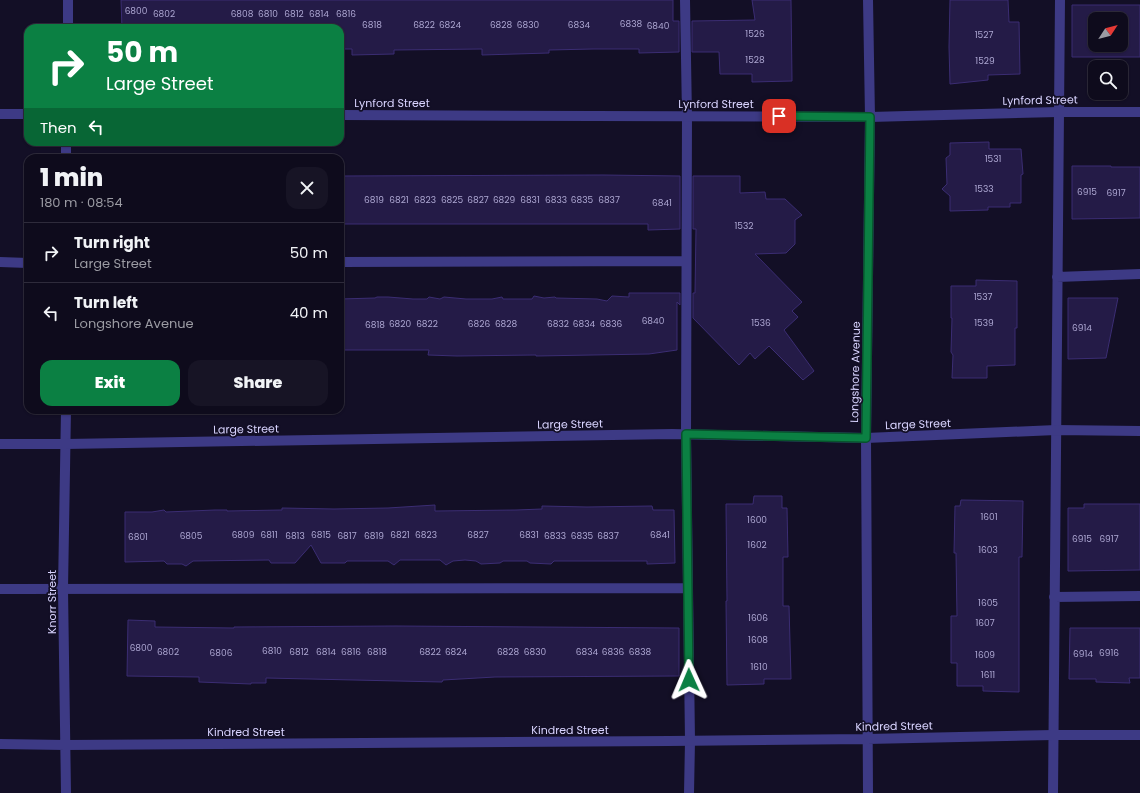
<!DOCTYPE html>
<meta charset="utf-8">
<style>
body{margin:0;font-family:Poppins,sans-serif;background:#171425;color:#f1f3f6;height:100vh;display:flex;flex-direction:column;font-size:15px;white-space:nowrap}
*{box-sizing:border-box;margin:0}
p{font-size:13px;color:#9b9ba3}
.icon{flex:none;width:22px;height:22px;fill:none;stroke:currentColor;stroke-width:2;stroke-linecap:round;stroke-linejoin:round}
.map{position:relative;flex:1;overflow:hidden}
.drawer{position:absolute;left:24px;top:154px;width:320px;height:260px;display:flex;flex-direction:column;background:#0e0b1c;border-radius:12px;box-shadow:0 1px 3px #0004,0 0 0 1px #2e2b3b}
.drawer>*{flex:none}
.guide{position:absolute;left:24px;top:24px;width:320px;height:122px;border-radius:12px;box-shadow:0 1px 3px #0004,0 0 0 1px #2e2b3b;background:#0b8043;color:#fff;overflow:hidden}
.needle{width:26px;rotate:54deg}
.fabs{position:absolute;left:1088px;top:12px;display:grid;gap:8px}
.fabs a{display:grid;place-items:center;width:40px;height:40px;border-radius:8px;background:#0e0b1c;box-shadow:0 1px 3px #0004,0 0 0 1px #2e2b3b;font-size:20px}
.pin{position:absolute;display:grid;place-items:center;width:34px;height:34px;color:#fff;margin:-17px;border-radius:8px;box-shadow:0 2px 6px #0006}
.me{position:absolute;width:44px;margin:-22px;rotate:359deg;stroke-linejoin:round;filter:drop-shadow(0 0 3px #0008)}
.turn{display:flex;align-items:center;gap:14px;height:84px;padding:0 16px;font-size:18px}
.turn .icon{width:52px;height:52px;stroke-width:2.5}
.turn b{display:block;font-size:28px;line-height:34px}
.then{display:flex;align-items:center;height:38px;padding:0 16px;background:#0003;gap:8px;font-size:15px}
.round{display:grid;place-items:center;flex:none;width:42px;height:42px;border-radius:12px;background:#171425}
.head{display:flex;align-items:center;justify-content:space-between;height:68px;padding:0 16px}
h1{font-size:24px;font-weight:800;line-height:30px}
.cta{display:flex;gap:8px;margin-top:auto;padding:8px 16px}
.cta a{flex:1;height:46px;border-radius:12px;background:#0b8043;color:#fff;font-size:16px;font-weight:800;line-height:46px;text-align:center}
.cta a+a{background:#171425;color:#f1f3f6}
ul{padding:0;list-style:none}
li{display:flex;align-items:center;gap:12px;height:60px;padding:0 16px;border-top:1px solid #2e2b3b}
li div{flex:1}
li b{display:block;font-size:15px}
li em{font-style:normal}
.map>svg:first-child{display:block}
.building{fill:#241b47;stroke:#3b2d73;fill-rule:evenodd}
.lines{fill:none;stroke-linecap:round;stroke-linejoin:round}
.service{stroke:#3d3a85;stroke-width:10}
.minor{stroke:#3d3a85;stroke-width:10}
.tertiary{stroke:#3d3a85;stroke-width:10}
.route-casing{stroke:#07532c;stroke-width:10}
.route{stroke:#0b8043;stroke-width:7}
.labels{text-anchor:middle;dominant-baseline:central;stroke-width:3.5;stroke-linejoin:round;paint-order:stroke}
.number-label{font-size:9px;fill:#aca6d1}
.street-label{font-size:11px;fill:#d9d4ff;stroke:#130f26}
</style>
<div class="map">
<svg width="1140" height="793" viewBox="0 0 1140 793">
<rect width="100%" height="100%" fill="#130f26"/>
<!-- building -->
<path class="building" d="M121,0H673V21H679V52L639,53V49H593L549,50V53L482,55V49L394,50V54L352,55V49H340V28H122Z
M752,0H791L792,81L752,82V74H720L719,52H692V21L755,20Z
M950,0H1008L1009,22H1019L1020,74L988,75V80L950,84L949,47Z
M1072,5H1140V57H1072ZM1095,19H1121V45H1095Z
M989,142V149H1021L1023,174L1021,175V203H1010V207H988V210L950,211V196L942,189L947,184L946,158L950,155V143Z
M1072,166H1111V167H1140V218L1072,219Z
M603,175L680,176V229L648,230V224H340V176Z
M693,176H740V193L765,192L766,199H785L802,215L795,220V244L786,253L755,254L802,302L792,311L798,317L784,330L814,371L803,380L769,346L755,359L750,353L739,365L693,318V293H695L696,229H693Z
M976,280L1017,281V328H1015V365L987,366V378H952L953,355L951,352L952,318H951V286H976Z
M629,293H680V305L677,302V350L649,354L536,356V355L457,356L428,355L429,350H340V299L375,298L377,297H388L413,299H427L429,297L440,299L444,297L466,299H492L502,297L503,299H532L534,296L544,298L555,297L556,298L597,299L607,301L612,296L629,297Z
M1068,298H1118L1106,358L1068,359Z
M754,496H782V508H787L788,557H783V606H789L791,679H764V684L727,685L726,601H727L726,504H753Z
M961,500L1023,501L1022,557H1019V692L983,691V686H957V663H951V616H957L956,553H954L955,506H960Z
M1084,504H1140V570L1068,571V508H1084Z
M435,505V511L516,510L542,509V506L587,507L652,506L653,510H674L675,563L647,564V561H554L551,564L530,563L527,561H503L500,563L481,564L476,561L465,560L453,561L446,565L440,560H400L394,565L388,561H347L345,563H321L311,545L295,563H271L269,560L193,561L186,566L182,564H167L164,561L125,562V512H152L164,510L166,512L215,510H227V511L282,510V508L334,509L388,508Z
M128,620L155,621V627L234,628V627L396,626L679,628V676L495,677L443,680L442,682L266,678V683H251V684L199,682V677L127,676Z
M1070,628H1140V678H1129L1130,683L1096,682V679H1069Z"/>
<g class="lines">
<!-- service -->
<path class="service" d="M685,0L687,116L686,434L690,741L689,793
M0,262L28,263
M340,262L686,261
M1057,277L1140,274
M0,589L688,588
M1054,597L1140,596
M1053,793L1060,0"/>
<!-- minor -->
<path class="minor" d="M868,0L870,117L866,438L868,793
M68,28V0
M0,114H28
M340,115L870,117L1058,112H1140
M66,142V158
M0,744L65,745L669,741L867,739L1053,735H1140
M66,793L63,589L66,410"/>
<!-- tertiary -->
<path class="tertiary" d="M0,444H66L672,434L866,438L1056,430L1140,431"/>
</g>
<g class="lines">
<defs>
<path id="route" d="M689,680L686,434L866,438L870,117L779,116"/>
</defs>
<!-- route casing -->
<use href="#route" class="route-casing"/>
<!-- route -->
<use href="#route" class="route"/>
</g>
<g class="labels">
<!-- number labels -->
<g class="number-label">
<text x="136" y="11">6800</text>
<text x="164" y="14">6802</text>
<text x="242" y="14">6808</text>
<text x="268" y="14">6810</text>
<text x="294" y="14">6812</text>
<text x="319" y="14">6814</text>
<text x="346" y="14">6816</text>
<text x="631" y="24">6838</text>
<text x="372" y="25">6818</text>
<text x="424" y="25">6822</text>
<text x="450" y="25">6824</text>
<text x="501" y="25">6828</text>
<text x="528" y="25">6830</text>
<text x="579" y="25">6834</text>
<text x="658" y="26">6840</text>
<text x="755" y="34">1526</text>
<text x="984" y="35">1527</text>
<text x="755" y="60">1528</text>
<text x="985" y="61">1529</text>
<text x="993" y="159">1531</text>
<text x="984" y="189">1533</text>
<text x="1087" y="192">6915</text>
<text x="1116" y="193">6917</text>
<text x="374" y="200">6819</text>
<text x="399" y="200">6821</text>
<text x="425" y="200">6823</text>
<text x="452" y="200">6825</text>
<text x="478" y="200">6827</text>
<text x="504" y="200">6829</text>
<text x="530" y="200">6831</text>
<text x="556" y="200">6833</text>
<text x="582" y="200">6835</text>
<text x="609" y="200">6837</text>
<text x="662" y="203">6841</text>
<text x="744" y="226">1532</text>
<text x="983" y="297">1537</text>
<text x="653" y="321">6840</text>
<text x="761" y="323">1536</text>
<text x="984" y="323">1539</text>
<text x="400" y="324">6820</text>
<text x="427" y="324">6822</text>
<text x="479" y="324">6826</text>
<text x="506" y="324">6828</text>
<text x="558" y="324">6832</text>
<text x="584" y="324">6834</text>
<text x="611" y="324">6836</text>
<text x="375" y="325">6818</text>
<text x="1082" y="328">6914</text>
<text x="989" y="517">1601</text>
<text x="757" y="520">1600</text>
<text x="243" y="535">6809</text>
<text x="269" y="535">6811</text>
<text x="321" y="535">6815</text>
<text x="400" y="535">6821</text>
<text x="426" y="535">6823</text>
<text x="478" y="535">6827</text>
<text x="529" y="535">6831</text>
<text x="660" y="535">6841</text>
<text x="191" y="536">6805</text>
<text x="295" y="536">6813</text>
<text x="347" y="536">6817</text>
<text x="374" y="536">6819</text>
<text x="555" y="536">6833</text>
<text x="582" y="536">6835</text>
<text x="608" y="536">6837</text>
<text x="138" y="537">6801</text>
<text x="1082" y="539">6915</text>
<text x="1109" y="539">6917</text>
<text x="757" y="545">1602</text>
<text x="988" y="550">1603</text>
<text x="988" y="603">1605</text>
<text x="758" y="618">1606</text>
<text x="985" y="623">1607</text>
<text x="758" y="640">1608</text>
<text x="141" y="648">6800</text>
<text x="272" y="651">6810</text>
<text x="168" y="652">6802</text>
<text x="299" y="652">6812</text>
<text x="326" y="652">6814</text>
<text x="351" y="652">6816</text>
<text x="377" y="652">6818</text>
<text x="430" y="652">6822</text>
<text x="456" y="652">6824</text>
<text x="508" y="652">6828</text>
<text x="535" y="652">6830</text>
<text x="587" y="652">6834</text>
<text x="613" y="652">6836</text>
<text x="640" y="652">6838</text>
<text x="221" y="653">6806</text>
<text x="1109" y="653">6916</text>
<text x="1083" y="654">6914</text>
<text x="985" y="655">1609</text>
<text x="759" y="667">1610</text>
<text x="988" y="675">1611</text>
</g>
<!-- street labels -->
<g class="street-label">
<text transform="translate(1040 100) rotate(-1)">Lynford Street</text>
<text x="392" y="103">Lynford Street</text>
<text x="716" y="104">Lynford Street</text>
<text transform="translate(855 372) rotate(-89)">Longshore Avenue</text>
<text transform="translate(570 424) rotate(-1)">Large Street</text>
<text transform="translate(918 424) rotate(-2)">Large Street</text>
<text transform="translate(246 429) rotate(-1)">Large Street</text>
<text transform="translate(52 602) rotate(-90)">Knorr Street</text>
<text transform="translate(894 726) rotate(-1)">Kindred Street</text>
<text x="570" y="730">Kindred Street</text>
<text x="246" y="732">Kindred Street</text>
</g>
</g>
</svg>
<div class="fabs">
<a><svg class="needle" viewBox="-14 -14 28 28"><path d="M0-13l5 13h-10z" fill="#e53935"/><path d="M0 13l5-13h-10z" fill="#9b9ba3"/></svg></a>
<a><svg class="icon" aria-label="search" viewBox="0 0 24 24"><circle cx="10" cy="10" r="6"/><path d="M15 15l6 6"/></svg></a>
</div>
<div class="pin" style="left:779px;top:116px;background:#d93025"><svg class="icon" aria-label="arrive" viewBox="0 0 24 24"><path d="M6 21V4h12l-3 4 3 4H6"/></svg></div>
<svg class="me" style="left:689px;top:680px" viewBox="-20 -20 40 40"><path d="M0-17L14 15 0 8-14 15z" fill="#0b8043" stroke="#fff" stroke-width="4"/></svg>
<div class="guide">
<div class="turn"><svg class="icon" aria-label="right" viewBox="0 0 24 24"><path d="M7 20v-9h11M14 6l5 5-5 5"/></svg><div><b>50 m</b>Large Street</div></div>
<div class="then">Then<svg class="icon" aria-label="left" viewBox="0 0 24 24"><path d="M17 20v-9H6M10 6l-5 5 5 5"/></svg></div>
</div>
<section class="drawer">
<div class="head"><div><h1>1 min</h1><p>180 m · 08:54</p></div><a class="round"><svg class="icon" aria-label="close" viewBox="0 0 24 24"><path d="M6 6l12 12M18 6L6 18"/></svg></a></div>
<ul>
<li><svg class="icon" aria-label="right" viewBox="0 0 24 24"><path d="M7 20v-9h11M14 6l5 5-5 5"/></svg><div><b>Turn right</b><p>Large Street</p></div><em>50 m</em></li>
<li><svg class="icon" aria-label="left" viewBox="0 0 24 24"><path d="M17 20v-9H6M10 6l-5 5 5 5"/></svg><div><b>Turn left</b><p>Longshore Avenue</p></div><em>40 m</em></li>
</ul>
<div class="cta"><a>Exit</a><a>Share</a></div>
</section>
</div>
